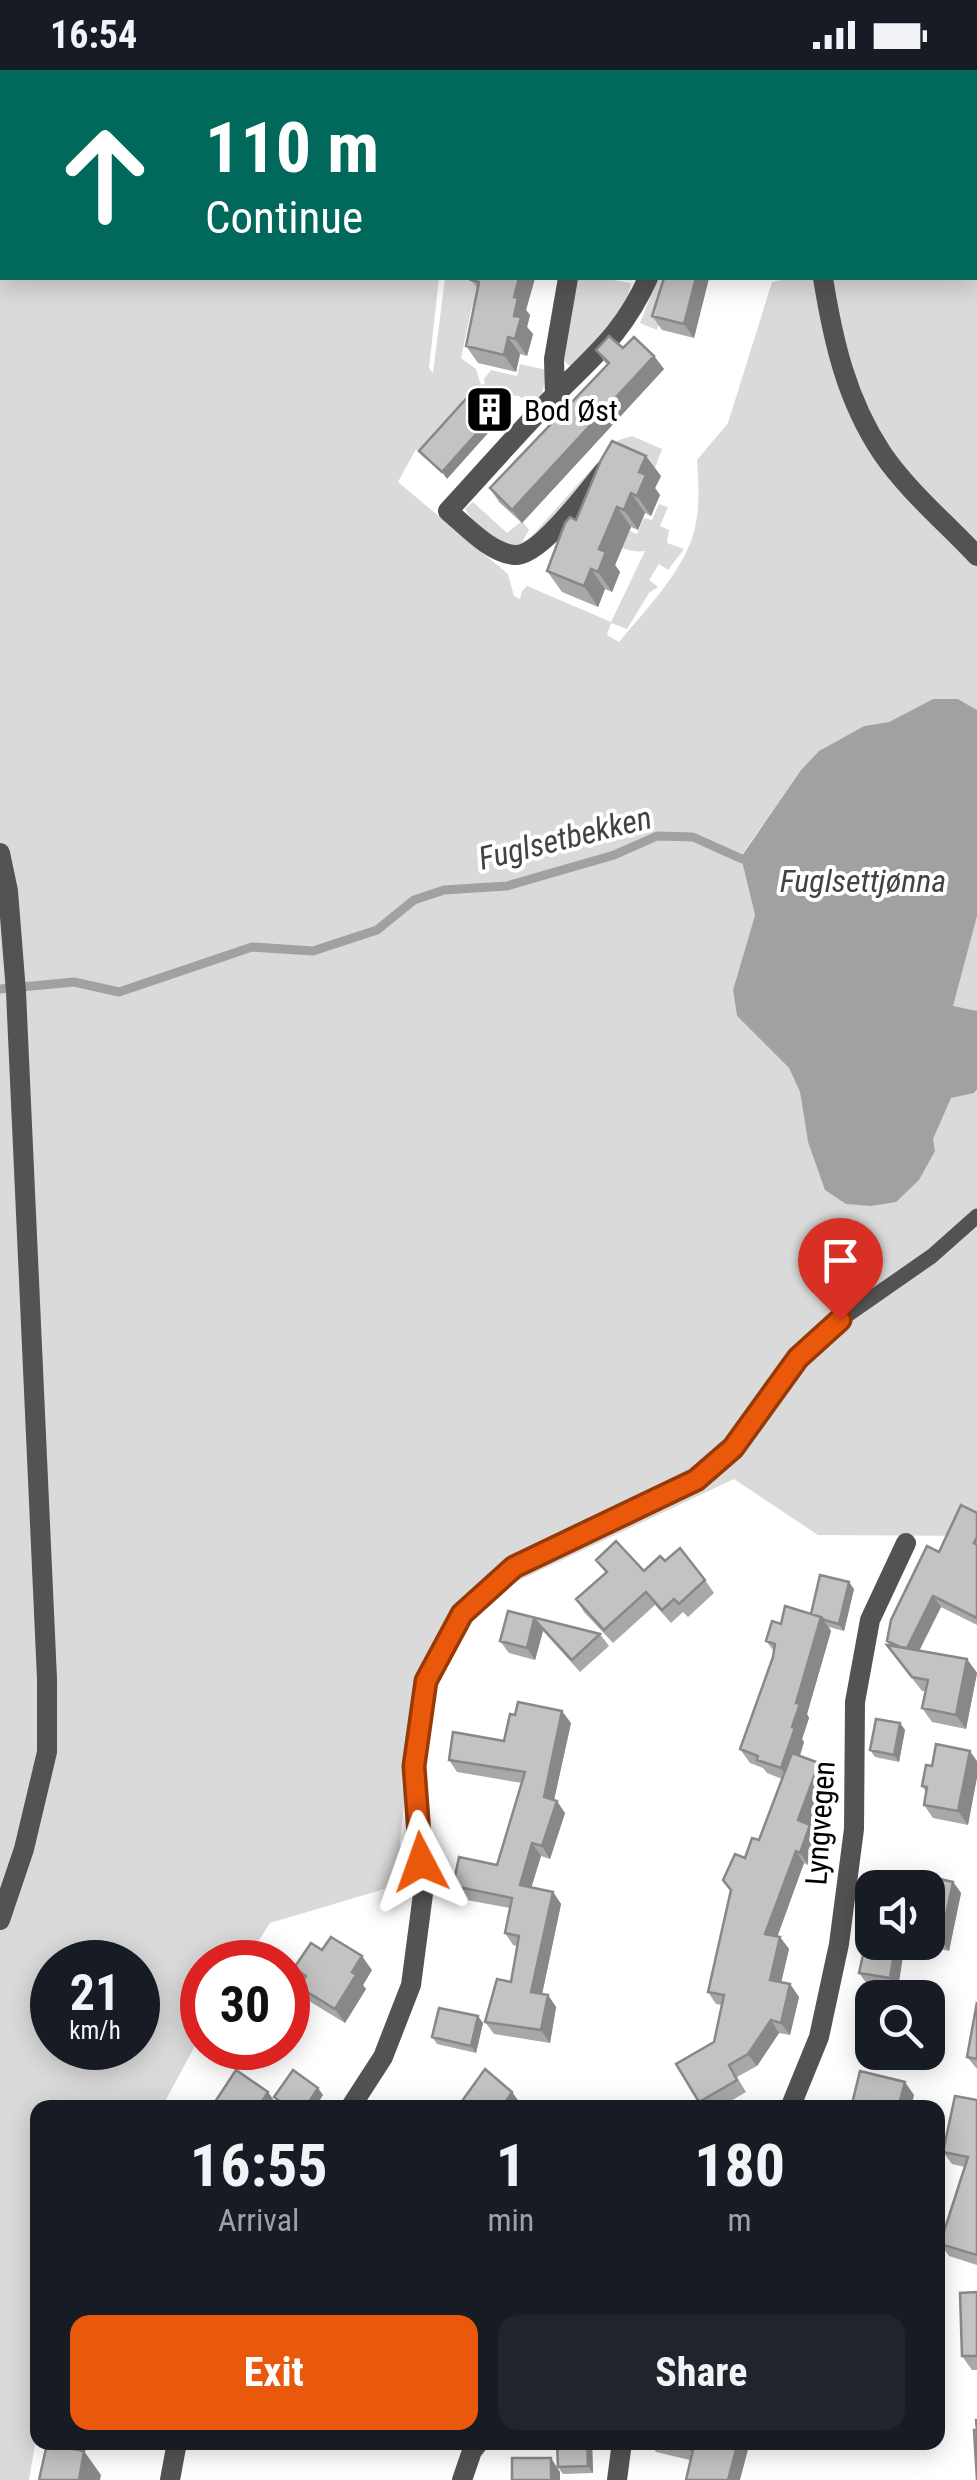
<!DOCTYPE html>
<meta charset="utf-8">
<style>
body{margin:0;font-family:"Roboto Condensed",sans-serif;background:#20242c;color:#f1f3f6;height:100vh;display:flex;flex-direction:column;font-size:38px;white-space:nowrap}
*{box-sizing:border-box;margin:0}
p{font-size:32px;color:#9ea1a6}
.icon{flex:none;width:55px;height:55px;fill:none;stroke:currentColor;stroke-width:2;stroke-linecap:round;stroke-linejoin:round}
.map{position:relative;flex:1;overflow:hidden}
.drawer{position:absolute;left:30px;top:2030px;width:915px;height:350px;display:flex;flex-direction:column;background:#171b24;border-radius:20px;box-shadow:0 5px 25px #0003}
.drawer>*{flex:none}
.guide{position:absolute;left:0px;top:0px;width:978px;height:210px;box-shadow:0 5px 25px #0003;background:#00695c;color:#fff;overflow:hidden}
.tools{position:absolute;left:855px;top:1800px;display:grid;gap:20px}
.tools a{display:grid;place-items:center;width:90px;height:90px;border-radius:20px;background:#171b24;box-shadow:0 5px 25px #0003;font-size:50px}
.speed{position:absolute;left:30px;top:1870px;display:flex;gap:20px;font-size:50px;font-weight:700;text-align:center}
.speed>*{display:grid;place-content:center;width:130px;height:130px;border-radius:50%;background:#171b24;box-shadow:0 5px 25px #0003;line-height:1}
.speed small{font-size:25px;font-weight:400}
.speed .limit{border:15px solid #d22;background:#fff;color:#111}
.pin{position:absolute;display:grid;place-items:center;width:85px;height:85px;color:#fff;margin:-102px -42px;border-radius:50% 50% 50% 0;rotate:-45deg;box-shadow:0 0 10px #0007}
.pin .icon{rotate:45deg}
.me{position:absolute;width:110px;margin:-55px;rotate:356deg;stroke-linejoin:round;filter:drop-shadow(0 0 8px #0008)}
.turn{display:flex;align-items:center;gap:35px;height:210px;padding:0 40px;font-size:45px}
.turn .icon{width:130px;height:130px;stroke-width:2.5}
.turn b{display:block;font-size:70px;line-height:85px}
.eta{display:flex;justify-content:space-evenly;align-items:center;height:170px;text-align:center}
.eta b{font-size:60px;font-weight:700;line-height:70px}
.primary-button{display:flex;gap:20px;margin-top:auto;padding:20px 40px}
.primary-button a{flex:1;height:115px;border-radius:20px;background:#ea580c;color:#fff;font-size:40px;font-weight:700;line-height:115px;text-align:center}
.primary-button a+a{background:#20242c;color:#f1f3f6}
.status{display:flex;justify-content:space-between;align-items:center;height:70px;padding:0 50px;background:#171b24;direction:ltr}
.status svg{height:28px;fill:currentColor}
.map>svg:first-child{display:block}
.green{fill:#dadada;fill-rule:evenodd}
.water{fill:#a1a1a1}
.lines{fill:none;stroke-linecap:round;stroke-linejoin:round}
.stream{stroke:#a1a1a1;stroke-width:9}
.service{stroke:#535353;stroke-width:15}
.minor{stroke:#535353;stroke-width:20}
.tertiary{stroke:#535353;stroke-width:20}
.wall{fill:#a8a8a8}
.shaded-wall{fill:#888}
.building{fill:#c3c3c3;stroke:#888;stroke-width:2.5}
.route-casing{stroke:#983908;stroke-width:25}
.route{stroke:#ea580c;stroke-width:18}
.labels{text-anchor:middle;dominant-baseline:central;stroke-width:8;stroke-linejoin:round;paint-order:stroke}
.poi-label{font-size:30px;fill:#000;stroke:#fff;text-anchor:start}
.street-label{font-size:30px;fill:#000;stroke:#fff}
.water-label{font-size:32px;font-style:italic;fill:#424242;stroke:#fff}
</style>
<div class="status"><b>16:54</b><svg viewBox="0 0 49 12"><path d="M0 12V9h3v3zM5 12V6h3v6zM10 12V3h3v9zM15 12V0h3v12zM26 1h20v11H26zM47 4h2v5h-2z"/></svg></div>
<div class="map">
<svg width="977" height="2410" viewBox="0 0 977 2410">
<rect width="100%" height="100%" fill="#fff"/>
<!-- green -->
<path class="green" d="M0,0H389L390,2H2V208H439L429,298L433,303L445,208H483L480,236H472L461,288L476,299L481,315L485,313L484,309L491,300L517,306L520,294L547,300L540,335L535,337L519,326L507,325L424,388L416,379L398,412L508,504L514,526L520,529L522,521L527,516L611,552L645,481C632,483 625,478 613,476C591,473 575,475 554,467L584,441L637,464L644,448L652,450L659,434L668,437L660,456L669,460L667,473L684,479L668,500L659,494L649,510L658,517L649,523L627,559L611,553L607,565L619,572C643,543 674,511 689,476C701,449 699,418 697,390L728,353L772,212L790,208H975L977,90V640L958,629H933L889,652L864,656L819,681L801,700L741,786L755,845L733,920L737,946L789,998L800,1022L808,1072L977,797V1466L818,1465L734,1409L469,1534L415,1630L400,1773L408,1812L270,1853L245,1892H202V1963L162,2037L38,2038L37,2363L29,2410H0ZM52,1892H138V1978H52Z
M576,208H602L631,213C629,237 590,285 570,296L564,291L568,237Z
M664,208L670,210L657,260L640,253L657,210Z
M632,366L662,379L655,398L515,478C495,470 476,458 465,439L473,432L507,463L522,451L529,460L522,472L531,467L611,377L619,370Z"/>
<!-- water -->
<path class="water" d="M933,629H958L977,640V846L953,936L977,941V1019L974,1023L951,1028L933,1069L935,1081L919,1110L896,1132L871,1136L846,1134L825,1120L808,1072L800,1022L789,998L737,946L733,920L755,845L741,787L801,700L819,681L864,656L889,652Z"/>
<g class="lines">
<!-- stream -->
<path class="stream" d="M0,919L74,912L119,922L252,877L313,881L377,860L414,830L444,820L507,816L614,785L657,766L693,767L742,789"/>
<!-- service -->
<path class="service" d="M637,1438L696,1411L733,1378L798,1288L840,1250L932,1186L977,1146"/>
<!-- minor -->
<path class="minor" d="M506,0L509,2
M551,0L554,2
M772,0L773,2
M801,2L804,0
M823,208C833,270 846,329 882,383C907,420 946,453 977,486
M555,326L554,289L568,208
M605,400C588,420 539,488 514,485C489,482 466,456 448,441C483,403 517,364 553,327C594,285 623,264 648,208
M350,2038L383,1987L411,1915L423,1824L414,1696L426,1611L462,1544L514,1497L637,1438
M790,2038L819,1967L839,1874L854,1759L855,1632L870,1550L906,1473
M170,2410L177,2372
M462,2410L472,2381L479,2372
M617,2410L622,2372"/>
<!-- tertiary -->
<path class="tertiary" d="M0,783L8,821L16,922L47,1609V1682L24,1779L0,1850"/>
</g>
<!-- wall -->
<path class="wall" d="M421,0H487L489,2H422Z
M928,0H969L968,2H934Z
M472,208H535L526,240L530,245L527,257L533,264L527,286L520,284L516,302L478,293L466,276L478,219L471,210Z
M664,208H709L694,268L662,260L652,246Z
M623,278L654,286L664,299L522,453L499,432L490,418L607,295L596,280Z
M661,406L655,418L660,425L651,446L645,443L638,460L631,457L615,495L620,502L612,522L605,519L598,537L562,522L547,501L576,450Z
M977,1443V1555L941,1537L919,1581L967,1589L977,1603L966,1659L932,1652L922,1638L925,1621H922L897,1589L887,1575L890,1576L887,1571L939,1482Z
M596,1490L644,1501L665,1491L705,1510L714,1523L688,1547L683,1542L671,1553L655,1535L613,1573L584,1542L576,1529L606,1503Z
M854,1519L844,1561L829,1557L831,1561L807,1644L809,1648L802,1669L804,1672L800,1686L828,1705L810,1755L819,1767L808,1795L804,1793L777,1866L780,1867L789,1879L781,1912L790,1914L799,1927L790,1965L779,1963L757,1996L737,2007L746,2022L719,2038H702L676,1994L714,1972L722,1935L716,1934L708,1922L745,1788L759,1770L782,1709L767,1703L763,1698L750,1693L740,1679L773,1587L774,1581L766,1571L781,1554L811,1544Z
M508,1541L600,1564L609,1576L580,1602L543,1561L535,1590L509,1583L500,1571Z
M571,1653L554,1730L565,1743L550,1789L541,1786L531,1818L553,1822L561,1834L542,1924L548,1925L556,1937L550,1973L494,1964L485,1952L511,1912L517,1876L513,1875L505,1863L510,1838L461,1829L453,1816L497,1795L522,1713L457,1702L449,1690L504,1671Z
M900,1653L905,1660L899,1692L875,1687L870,1680Z
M977,1691V1707L968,1755L933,1748L924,1735L926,1722L922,1716L932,1696Z
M953,1812L961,1823L949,1881L908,1872H928V1818L906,1817Z
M872,1844V1872H905L898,1917L932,1924L942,1938L932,1988L905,1982H928V1928H878L880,1916L867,1914L859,1903Z
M322,1880L372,1900L363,1915L366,1919L345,1953L309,1931L299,1917L303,1910L294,1898Z
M977,1932V1999L967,1987Z
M483,1953L476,1983L437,1974L432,1967Z
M977,2030V2195L949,2186L940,2174L965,2097L952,2094L943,2082Z
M977,2222V2300H972L962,2286Z
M650,2372H750L690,2390L656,2382Z
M592,2373L593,2403L563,2404L558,2397Z"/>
<!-- shaded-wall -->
<path class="shaded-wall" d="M519,208H535L526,240L530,245L527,257L533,264L527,286L515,269L514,227Z
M696,208H709L694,268L684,254Z
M508,267L520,284L516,302L504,285Z
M654,286L664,299L522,453L512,440Z
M492,335L497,342L494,346L498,352L447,409L442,402Z
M646,386L661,406L655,418L660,425L651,446L637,426L639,402Z
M631,423L645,443L638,460L624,440Z
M617,437L631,457L615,495L620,502L612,522L598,502L599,479Z
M591,499L605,519L598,537L584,516Z
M849,1512L854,1519L844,1561L839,1554Z
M933,1526L941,1537L914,1591L906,1580Z
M821,1547L831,1561L807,1644L809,1648L802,1669L804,1672L791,1712L781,1698L796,1633Z
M534,1549L543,1561L535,1590L527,1578Z
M967,1589L977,1603L966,1659L956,1645Z
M562,1641L571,1653L552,1739L544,1727Z
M900,1653L905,1660L899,1692L894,1685Z
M970,1681L977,1691V1707L968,1755L958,1741Z
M819,1693L828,1705L807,1763L798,1750Z
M557,1731L565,1743L550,1789L542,1776Z
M810,1755L819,1767L808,1795L800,1783Z
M532,1773L541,1786L528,1828L520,1815Z
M796,1781L804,1793L774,1876L765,1864Z
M953,1812L961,1823L949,1881L941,1870Z
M553,1822L561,1834L540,1934L531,1922Z
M780,1867L789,1879L779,1922L770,1910Z
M896,1872H905L898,1919L890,1908Z
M362,1886L372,1900L363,1915L366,1919L345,1953L335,1939L352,1902Z
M790,1914L799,1927L790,1965L781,1953Z
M932,1924L942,1938L932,1988L928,1981V1947Z
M548,1925L556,1937L550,1973L541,1960Z
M478,1946L483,1953L476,1983L471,1976Z
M771,1950L779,1963L757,1996L748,1984Z
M905,2012L914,2025L911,2038H898Z
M318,2018L323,2025L315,2038H305Z
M268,2022L278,2036L277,2038H258Z
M512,2022L521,2034L518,2038H511L506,2031Z
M587,2372L592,2373L593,2403L588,2396Z
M738,2372H750L740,2410H728Z
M84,2381L101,2405L100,2410H79Z
M551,2388L560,2402V2410H551Z"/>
<!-- building -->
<path class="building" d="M441,0H486L487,2H442Z
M608,0H647L649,2H610Z
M472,208H519L514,227L518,228L514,246L521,247L515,269L508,267L504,285L466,276L479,212L471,210Z
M664,208H696L684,254L652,246Z
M609,266L623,278L634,267L654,286L512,440L490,418L609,293L596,280Z
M474,320L492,335L488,341L493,345L442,402L419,381Z
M612,371L646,386L639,402L646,405L637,426L631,423L624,440L617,437L599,479L606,482L598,502L591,499L584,516L547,501L565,453L570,447L576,450L601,390Z
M961,1435L977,1443V1467L974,1473L977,1475V1548L933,1526L907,1578L900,1577L887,1571L891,1550L927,1476L939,1482Z
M616,1471L644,1501L660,1486L665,1491L680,1478L705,1510L679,1534L674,1529L662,1540L646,1522L604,1560L576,1529L607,1502L596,1490Z
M820,1505L849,1512L839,1554L824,1550L821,1547L811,1544Z
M785,1536L821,1547L796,1633L800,1634L792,1657L795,1658L781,1698L757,1690L758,1686L740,1679L773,1587L775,1574L766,1571L772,1551L781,1554Z
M508,1541L600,1564L572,1590L534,1549L527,1578L500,1571Z
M887,1575L967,1589L956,1645L922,1638L928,1610L912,1607Z
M518,1632L562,1641L544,1727L557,1731L542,1776L532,1773L520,1815L553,1822L531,1922L548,1925L541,1960L485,1952L497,1909L511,1912L519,1866L505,1863L512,1828L453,1816L459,1787L497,1795L525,1702L449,1690L453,1662L504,1671L510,1644L515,1645Z
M876,1649L900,1653L894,1685L870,1680Z
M936,1674L970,1681L958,1741L924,1735L927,1717L922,1716L926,1695L932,1696Z
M792,1683L819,1693L798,1750L810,1755L800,1783L796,1781L765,1864L780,1867L770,1910L790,1914L781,1953L771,1950L748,1984L729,1995L737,2010L699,2032L676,1994L714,1972L724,1925L708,1922L731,1820L723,1810L735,1784L745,1788L752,1768L759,1770Z
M910,1802L953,1812L941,1870L928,1867V1818H878L880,1812L906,1817Z
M872,1844V1872H896L890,1908L859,1903Z
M331,1867L362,1886L352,1902L356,1905L335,1939L299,1917L306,1906L294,1898L311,1873L322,1880Z
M880,1914L932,1924L928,1947V1928H878Z
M977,1932V1989L967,1987Z
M439,1938L478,1946L471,1976L432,1967Z
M485,1999L512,2022L506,2031L514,2038H457Z
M236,2000L268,2022L258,2038H211Z
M293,2000L318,2018L305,2038H289L274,2027Z
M860,2001L905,2012L898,2038H851Z
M955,2026L977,2030V2185L940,2174L968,2087L943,2082Z
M977,2222V2286H962L960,2223Z
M976,2350H977V2410L974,2360H977Z
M557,2372H587L588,2396L558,2397Z
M659,2372H738L728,2410H686L693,2380Z
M47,2374L84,2381L79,2410H39Z
M512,2388H551V2410H512Z"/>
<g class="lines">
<defs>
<path id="route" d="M421,1792L414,1696L426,1611L462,1544L514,1497L696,1410L733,1378L798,1288L840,1250"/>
</defs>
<!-- route casing -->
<use href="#route" class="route-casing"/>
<!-- route -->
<use href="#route" class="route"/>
</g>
<!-- icons -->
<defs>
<symbol id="building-square" viewBox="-11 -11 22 22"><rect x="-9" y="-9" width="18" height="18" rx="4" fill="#000" stroke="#fff"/><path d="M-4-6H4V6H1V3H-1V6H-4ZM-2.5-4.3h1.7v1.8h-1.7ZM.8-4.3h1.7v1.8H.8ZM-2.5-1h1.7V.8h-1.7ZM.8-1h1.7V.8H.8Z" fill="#fff"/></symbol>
</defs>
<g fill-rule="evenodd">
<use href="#building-square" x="462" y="312" width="55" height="55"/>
</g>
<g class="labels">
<!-- poi labels -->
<g class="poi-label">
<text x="524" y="340">Bod Øst</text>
</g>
<!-- street labels -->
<g class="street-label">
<text transform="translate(820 1753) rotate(-86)">Lyngvegen</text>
</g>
<!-- water labels -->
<g class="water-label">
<text transform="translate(565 768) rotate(-14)">Fuglsetbekken</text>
<text x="863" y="811">Fuglsettjønna</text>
</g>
</g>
</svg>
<div class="tools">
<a><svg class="icon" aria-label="sound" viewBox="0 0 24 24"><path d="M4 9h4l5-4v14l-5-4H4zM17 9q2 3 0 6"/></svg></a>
<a><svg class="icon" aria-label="search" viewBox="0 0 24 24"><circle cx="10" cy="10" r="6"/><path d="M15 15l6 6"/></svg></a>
</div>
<div class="speed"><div>21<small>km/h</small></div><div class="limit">30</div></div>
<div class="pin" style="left:840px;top:1250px;background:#d93025"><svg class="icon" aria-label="arrive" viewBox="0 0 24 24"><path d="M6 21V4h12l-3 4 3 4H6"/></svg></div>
<svg class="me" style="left:421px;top:1792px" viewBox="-20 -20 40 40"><path d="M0-17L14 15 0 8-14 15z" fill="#ea580c" stroke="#fff" stroke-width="4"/></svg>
<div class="guide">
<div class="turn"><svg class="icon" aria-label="ahead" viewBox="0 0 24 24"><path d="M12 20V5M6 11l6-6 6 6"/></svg><div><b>110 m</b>Continue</div></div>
</div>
<section class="drawer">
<div class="eta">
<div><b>16:55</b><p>Arrival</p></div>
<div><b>1</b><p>min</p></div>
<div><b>180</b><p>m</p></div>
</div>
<div class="primary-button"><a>Exit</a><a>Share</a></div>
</section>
</div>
